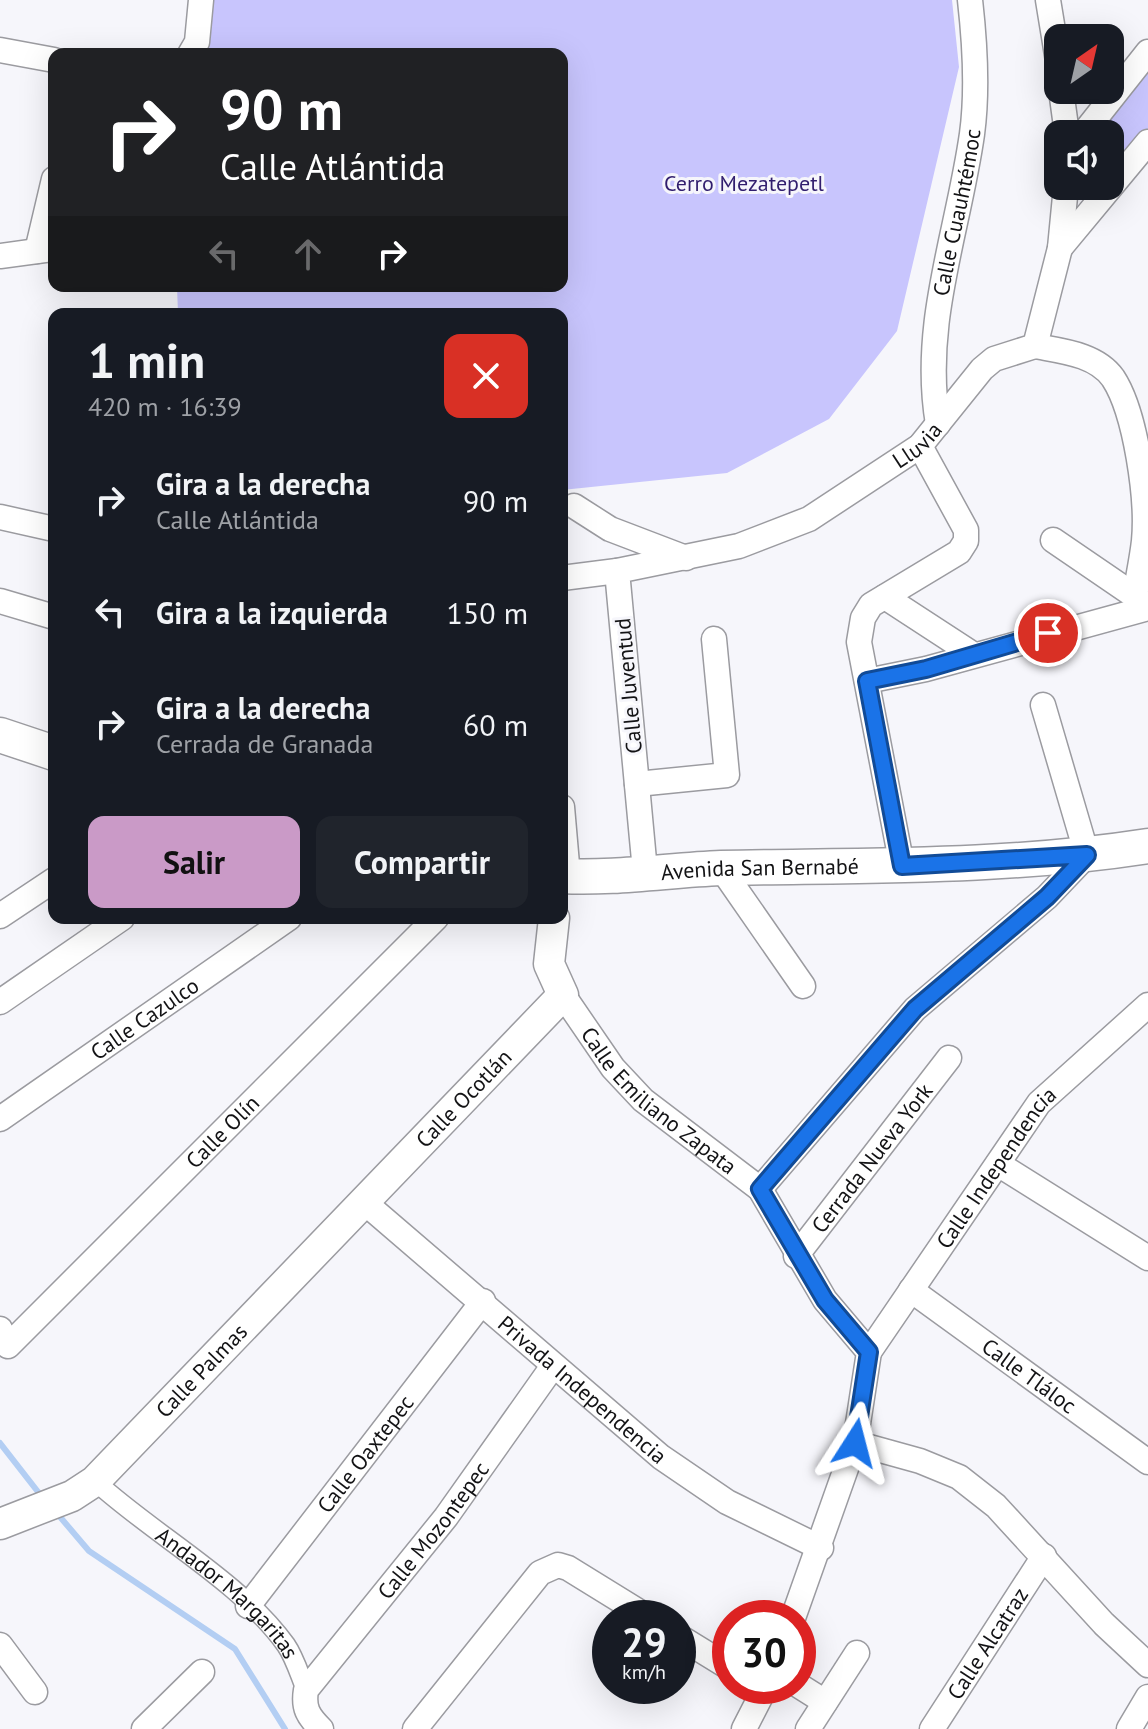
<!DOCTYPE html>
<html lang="es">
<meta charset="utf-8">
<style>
body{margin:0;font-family:"PT Sans",sans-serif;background:#20242c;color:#f1f3f6;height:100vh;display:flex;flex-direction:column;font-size:30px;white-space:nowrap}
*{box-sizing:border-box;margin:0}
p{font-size:26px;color:#9ea1a6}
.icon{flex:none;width:44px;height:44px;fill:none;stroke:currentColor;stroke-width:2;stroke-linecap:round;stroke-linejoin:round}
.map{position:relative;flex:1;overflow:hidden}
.sheet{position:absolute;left:48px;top:308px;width:520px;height:616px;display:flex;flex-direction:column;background:#171b24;border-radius:16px;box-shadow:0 8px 32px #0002}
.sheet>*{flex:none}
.banner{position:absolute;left:48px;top:48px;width:520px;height:244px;border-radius:16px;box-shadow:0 8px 32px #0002;background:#202124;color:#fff;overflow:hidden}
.needle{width:52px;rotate:34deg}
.buttons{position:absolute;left:1044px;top:24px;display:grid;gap:16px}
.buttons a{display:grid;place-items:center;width:80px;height:80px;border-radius:16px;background:#171b24;box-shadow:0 8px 32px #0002;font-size:40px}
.speed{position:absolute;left:592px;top:1600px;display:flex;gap:16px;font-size:40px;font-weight:700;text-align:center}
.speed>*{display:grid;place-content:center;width:104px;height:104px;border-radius:50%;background:#171b24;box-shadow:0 8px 32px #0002;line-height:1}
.speed small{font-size:20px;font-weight:400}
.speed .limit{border:12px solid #d22;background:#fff;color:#111}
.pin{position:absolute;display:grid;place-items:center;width:68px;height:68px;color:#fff;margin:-34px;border:4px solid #fff;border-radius:50%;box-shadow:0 2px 8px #0007}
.me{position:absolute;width:88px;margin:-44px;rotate:9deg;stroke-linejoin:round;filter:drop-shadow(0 0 6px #0008)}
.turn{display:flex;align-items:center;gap:28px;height:168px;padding:0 40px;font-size:36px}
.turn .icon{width:104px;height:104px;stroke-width:2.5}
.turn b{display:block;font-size:56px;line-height:68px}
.lanes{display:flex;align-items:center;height:76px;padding:0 40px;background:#0003;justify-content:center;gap:40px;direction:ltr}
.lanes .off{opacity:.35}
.round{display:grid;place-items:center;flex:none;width:84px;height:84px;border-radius:16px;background:#20242c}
.overview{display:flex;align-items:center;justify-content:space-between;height:136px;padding:0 40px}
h1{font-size:48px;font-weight:600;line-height:60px}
.primary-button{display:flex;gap:16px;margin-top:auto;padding:16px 40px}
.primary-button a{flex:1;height:92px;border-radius:16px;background:#ca9ac7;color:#111;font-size:32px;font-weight:600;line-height:92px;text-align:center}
.primary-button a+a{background:#20242c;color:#f1f3f6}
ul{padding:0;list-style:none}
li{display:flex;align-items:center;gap:24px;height:112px;padding:0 40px}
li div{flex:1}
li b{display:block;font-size:30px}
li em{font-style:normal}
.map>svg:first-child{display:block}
.green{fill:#c8c5fd}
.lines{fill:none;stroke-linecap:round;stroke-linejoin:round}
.stream{stroke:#b3cef3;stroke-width:6}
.pedestrian-casing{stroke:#9b9ba0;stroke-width:21}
.minor-casing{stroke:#9b9ba0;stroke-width:27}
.tertiary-casing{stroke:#9b9ba0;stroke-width:33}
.secondary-casing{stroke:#9b9ba0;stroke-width:37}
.pedestrian{stroke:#fff;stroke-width:18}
.minor{stroke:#fff;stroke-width:24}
.tertiary{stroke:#fff;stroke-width:30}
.secondary{stroke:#fff;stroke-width:34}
.route-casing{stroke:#114b97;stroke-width:20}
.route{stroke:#1a73e8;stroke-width:14}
.labels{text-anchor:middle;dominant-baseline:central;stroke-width:6;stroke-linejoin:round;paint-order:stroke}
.park-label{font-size:22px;fill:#311e6e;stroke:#f6f6fb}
.street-label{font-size:22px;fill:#131315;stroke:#f6f6fb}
</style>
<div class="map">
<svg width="1148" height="1729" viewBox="0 0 1148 1729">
<rect width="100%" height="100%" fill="#f6f6fb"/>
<!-- green -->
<path class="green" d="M191,0H952L959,67L897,331L829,419L727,473L562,490V314H178L177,286H562V54H183Z
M1148,68V138L1082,225L1085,186H1110V134H1097Z"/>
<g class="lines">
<!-- stream -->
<path class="stream" d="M0,1443L42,1497
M55,1511L89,1551L235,1649L285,1729"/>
<defs>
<g id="pedestrian">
<path id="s1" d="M95,1481C154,1535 240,1581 286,1645C295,1658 300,1676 306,1690"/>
</g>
<g id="minor">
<path d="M1048,0L1058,61"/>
<path d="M0,50L54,60"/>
<path d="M190,54L197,42L201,0"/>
<path d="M1061,90L1067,134"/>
<path d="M1083,134L1148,52"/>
<path d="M1060,248L1148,142"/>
<path d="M37,251L54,179"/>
<path d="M0,256L52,249"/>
<path d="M1035,346C1061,351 1096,354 1113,378C1136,413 1148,500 1144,541C1142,559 1138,577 1135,596L1148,608"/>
<path id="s2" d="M938,424C921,324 958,233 972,134C978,90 975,44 970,0"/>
<path d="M574,506L610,529L686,558"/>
<path d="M0,517L54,529"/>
<path d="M1053,540L1135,596"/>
<path d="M562,578L617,571"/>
<path d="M885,597L974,655"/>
<path d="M0,601L54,617"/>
<path d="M867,681L926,669L1148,608"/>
<path d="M637,784L727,775L714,639"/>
<path d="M562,807L568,876"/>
<path d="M902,866L859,642L863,618L871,605L959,552L966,541V530L920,446"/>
<path d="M721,868L803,986"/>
<path id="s3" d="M645,871L617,571L739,546L809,519L920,446L982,369L994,359L1035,346L1060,248L1066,186"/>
<path d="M0,916L54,880"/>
<path id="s4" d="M563,995L613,1068L643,1100L760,1189L825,1300L869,1352L855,1443L793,1618"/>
<path d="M0,1002L122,918"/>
<path id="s5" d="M0,1119L289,918"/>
<path d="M998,1164L1148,1258"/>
<path d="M760,1189L915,1009L1047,897L1087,855L1043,705"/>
<path id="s6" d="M364,1202L661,1457L727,1502L821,1548"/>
<path id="s7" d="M796,1256L949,1058"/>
<path id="s8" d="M911,1290L1148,1462"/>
<path id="s9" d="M0,1329L8,1346L436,918"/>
<path id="s10" d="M869,1352L1039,1103L1148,1005"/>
<path d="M855,1443L920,1461L959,1477L996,1506L1104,1624L1148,1665"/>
<path id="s11" d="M248,1606L483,1301"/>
<path d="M678,1636L730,1668"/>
<path d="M0,1645L35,1692"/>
<path d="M798,1685L825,1702"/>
<path d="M144,1729L202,1672"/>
<path id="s12" d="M321,1729C308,1716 303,1708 306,1690L446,1517L553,1366"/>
<path d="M415,1729L540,1573L558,1565L568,1568L649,1618"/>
<path d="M744,1729L766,1686"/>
<path d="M808,1729L857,1653"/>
<path id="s13" d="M932,1729L1044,1556"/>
<path d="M1129,1729L1148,1697"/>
</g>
<g id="tertiary">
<path id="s14" d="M0,1524L72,1496L95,1481L563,995L549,964L554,918"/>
</g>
<g id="secondary">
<path d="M0,735L54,753"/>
<path id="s15" d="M562,876C611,879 671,870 721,868C863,865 1007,868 1148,846"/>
</g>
</defs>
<!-- pedestrian casing -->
<use href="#pedestrian" class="pedestrian-casing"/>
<!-- minor casing -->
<use href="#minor" class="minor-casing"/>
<!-- tertiary casing -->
<use href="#tertiary" class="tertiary-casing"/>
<!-- secondary casing -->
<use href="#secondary" class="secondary-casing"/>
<!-- pedestrian -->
<use href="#pedestrian" class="pedestrian"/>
<!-- minor -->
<use href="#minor" class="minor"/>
<!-- tertiary -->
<use href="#tertiary" class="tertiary"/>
<!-- secondary -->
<use href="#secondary" class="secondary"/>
</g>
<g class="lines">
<defs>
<path id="route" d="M855,1443L869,1352L825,1300L760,1189L915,1009L1047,897L1087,855L902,866L867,681L926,669L1048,633"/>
</defs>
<!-- route casing -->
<use href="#route" class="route-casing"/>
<!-- route -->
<use href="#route" class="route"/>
</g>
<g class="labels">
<!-- park labels -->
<g class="park-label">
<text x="744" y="183">Cerro Mezatepetl</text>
</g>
<!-- street labels -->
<g class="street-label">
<text stroke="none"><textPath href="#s2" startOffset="214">Calle Cuauhtémoc</textPath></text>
<text stroke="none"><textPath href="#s3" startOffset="632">Lluvia</textPath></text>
<text transform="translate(628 686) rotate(-95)">Calle Juventud</text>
<text stroke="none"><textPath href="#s15" startOffset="198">Avenida San Bernabé</textPath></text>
<text stroke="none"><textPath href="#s5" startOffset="176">Calle Cazulco</textPath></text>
<text stroke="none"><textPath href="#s4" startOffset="144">Calle Emiliano Zapata</textPath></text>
<text stroke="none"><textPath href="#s14" startOffset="636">Calle Ocotlán</textPath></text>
<text stroke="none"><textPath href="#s9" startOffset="322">Calle Olín</textPath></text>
<text stroke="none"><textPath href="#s7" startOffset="124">Cerrada Nueva York</textPath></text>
<text stroke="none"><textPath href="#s10" startOffset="224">Calle Independencia</textPath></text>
<text stroke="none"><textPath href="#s14" startOffset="258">Calle Palmas</textPath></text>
<text stroke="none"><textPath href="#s8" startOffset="146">Calle Tláloc</textPath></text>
<text stroke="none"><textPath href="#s6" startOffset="288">Privada Independencia</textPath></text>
<text stroke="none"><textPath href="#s11" startOffset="192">Calle Oaxtepec</textPath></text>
<text stroke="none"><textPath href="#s12" startOffset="248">Calle Mozontepec</textPath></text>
<text stroke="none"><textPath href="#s1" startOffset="174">Andador Margaritas</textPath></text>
<text stroke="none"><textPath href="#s13" startOffset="102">Calle Alcatraz</textPath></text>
</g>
</g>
</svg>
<div class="buttons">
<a><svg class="needle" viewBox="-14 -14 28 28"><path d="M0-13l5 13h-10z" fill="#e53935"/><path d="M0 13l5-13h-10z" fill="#9ea1a6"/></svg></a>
<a><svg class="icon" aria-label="sound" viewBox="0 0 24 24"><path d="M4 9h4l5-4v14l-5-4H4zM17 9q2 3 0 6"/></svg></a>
</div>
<div class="speed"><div>29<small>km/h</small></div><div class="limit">30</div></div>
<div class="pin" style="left:1048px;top:633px;background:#d93025"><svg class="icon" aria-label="arrive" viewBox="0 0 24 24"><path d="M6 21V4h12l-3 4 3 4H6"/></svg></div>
<svg class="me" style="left:855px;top:1443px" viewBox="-20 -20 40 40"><path d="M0-17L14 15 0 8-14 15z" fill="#1a73e8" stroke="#fff" stroke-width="4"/></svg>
<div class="banner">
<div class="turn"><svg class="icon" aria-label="right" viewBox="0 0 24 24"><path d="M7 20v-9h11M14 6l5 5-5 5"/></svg><div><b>90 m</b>Calle Atlántida</div></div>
<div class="lanes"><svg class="icon off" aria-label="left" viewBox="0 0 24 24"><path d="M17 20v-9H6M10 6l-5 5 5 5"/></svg><svg class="icon off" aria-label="ahead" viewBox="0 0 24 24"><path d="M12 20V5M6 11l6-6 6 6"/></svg><svg class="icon" aria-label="right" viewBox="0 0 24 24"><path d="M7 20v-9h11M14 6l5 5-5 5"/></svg></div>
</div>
<section class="sheet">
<div class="overview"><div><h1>1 min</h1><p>420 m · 16:39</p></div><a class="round" style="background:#d93025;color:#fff"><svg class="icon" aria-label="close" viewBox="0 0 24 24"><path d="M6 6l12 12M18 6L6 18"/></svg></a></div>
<ul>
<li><svg class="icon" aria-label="right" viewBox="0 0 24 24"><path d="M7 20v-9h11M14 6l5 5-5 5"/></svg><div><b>Gira a la derecha</b><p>Calle Atlántida</p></div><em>90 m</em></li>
<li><svg class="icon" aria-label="left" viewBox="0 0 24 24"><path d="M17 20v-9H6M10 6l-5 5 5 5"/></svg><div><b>Gira a la izquierda</b></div><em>150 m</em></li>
<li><svg class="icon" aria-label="right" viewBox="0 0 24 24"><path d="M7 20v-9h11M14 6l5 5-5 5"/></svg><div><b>Gira a la derecha</b><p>Cerrada de Granada</p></div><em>60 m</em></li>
</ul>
<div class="primary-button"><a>Salir</a><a>Compartir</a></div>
</section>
</div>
